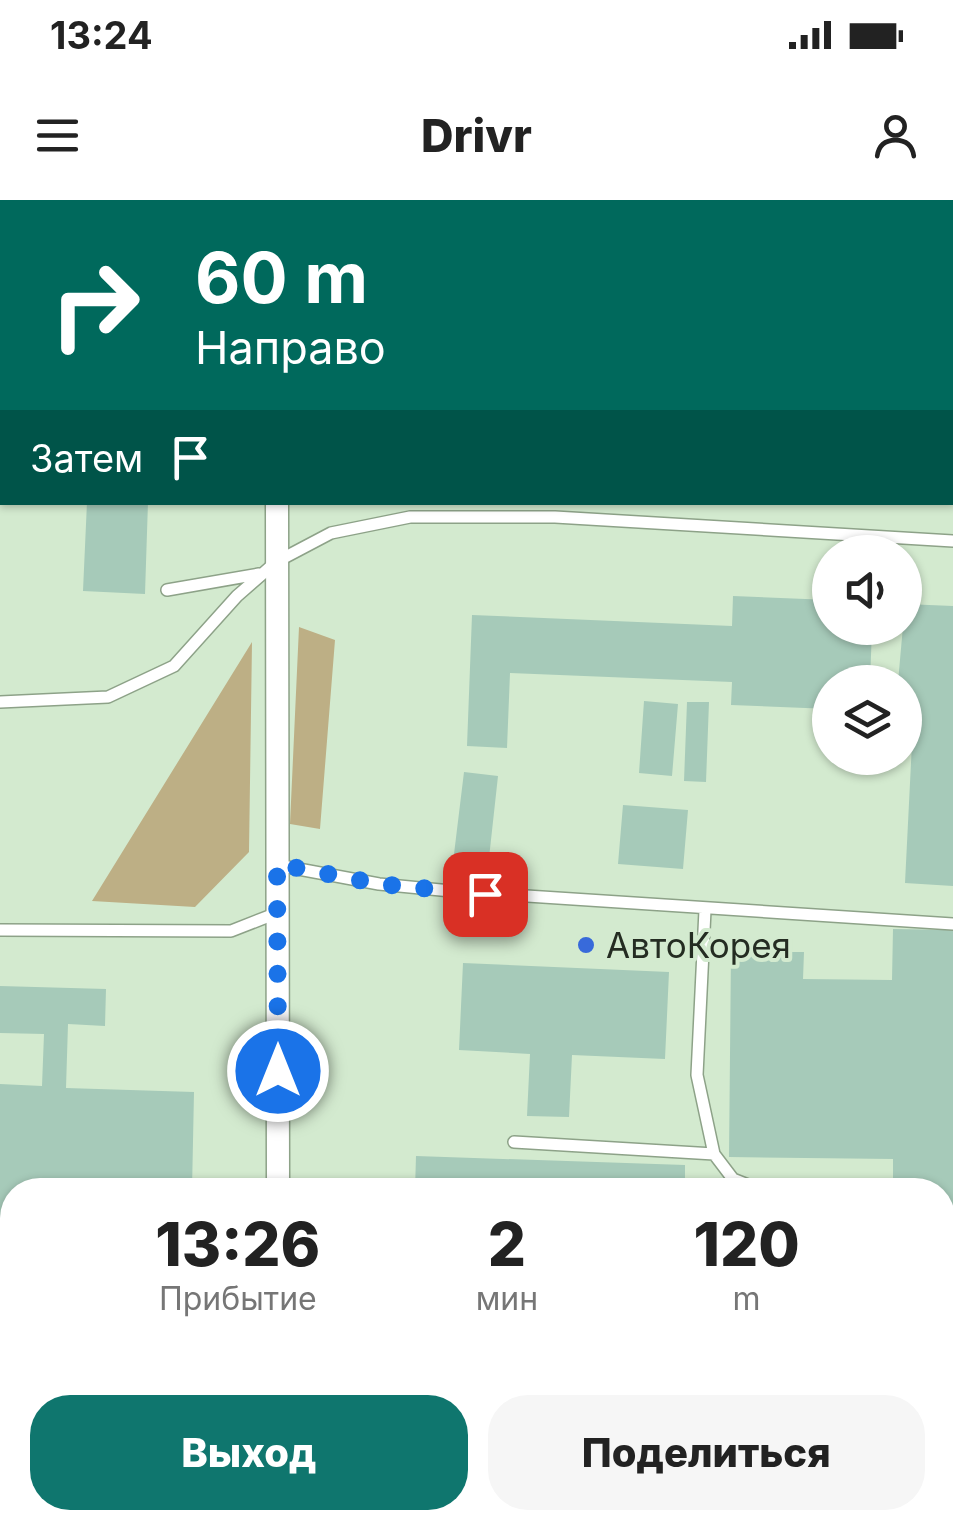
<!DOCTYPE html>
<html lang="ru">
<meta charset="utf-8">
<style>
body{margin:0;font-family:Inter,sans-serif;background:#f6f6f6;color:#222;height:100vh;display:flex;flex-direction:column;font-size:38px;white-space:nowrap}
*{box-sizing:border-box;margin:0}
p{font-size:32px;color:#767676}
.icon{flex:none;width:55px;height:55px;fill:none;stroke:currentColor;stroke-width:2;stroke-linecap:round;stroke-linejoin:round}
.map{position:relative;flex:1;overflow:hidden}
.drawer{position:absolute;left:0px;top:978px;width:955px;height:352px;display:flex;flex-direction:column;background:#fff;border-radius:40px 40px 0 0;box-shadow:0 2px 8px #0004}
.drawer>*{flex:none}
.top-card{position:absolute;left:0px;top:0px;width:955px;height:305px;box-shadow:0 2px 8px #0004;background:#00695c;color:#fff;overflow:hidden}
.fabs{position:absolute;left:812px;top:335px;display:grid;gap:20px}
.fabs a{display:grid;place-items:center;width:110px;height:110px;border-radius:50%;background:#fff;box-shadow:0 2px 8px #0004;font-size:50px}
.pin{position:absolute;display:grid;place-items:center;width:85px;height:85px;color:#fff;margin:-42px;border-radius:20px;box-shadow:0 5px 15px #0006}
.me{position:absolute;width:110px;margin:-55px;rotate:0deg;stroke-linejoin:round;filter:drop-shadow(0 0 8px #0008)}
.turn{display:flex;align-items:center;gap:35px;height:210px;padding:0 30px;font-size:45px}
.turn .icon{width:130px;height:130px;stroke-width:2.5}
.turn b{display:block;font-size:70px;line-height:85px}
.then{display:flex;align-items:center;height:95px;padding:0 30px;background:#0003;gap:20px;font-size:38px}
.eta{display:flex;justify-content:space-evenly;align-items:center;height:170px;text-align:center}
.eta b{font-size:60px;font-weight:800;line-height:70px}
.primary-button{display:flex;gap:20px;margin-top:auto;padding:20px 30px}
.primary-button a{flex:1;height:115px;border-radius:40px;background:#0f766e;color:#fff;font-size:40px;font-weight:800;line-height:115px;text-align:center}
.primary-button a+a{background:#f6f6f6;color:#222}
.status{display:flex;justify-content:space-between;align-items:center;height:70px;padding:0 50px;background:#fff;direction:ltr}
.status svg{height:28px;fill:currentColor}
header{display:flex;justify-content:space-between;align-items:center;height:130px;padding:0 30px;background:#fff;font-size:45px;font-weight:800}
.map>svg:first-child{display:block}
.green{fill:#bdaf85}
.building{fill:#a6cab9}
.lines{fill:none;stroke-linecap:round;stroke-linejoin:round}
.lane-casing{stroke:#8da288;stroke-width:14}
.street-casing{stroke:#8da288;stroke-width:25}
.lane{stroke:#fff;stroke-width:11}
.street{stroke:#fff;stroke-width:22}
.rail-casing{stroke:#475245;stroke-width:10}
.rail{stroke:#d3eacf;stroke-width:6;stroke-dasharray:19;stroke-linecap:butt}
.route{stroke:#1a73e8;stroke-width:18;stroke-dasharray:0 32.4}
.poi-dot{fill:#386ada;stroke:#d3eacf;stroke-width:4}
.labels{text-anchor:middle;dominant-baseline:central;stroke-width:8;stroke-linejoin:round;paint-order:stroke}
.poi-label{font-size:35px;fill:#242c22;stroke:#d3eacf;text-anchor:start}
</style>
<div class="status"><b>13:24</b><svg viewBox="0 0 49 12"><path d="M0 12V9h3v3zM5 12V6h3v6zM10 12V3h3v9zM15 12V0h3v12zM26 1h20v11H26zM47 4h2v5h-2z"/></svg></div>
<header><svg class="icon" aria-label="menu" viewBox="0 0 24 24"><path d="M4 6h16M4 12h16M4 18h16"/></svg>Drivr<svg class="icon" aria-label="person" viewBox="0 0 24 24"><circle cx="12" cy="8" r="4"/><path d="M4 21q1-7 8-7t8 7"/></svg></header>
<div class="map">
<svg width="953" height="1328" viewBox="0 0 953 1328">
<rect width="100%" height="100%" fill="#d3eacf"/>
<!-- green -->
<path class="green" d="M299,427L335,440L320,629L290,624Z
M252,442L249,652L195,707L92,701Z"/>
<!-- building -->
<path class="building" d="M87,302H148L145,394L83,391Z
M733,396L830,400V428H872L870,482H830V509L731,505L732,482L510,473L507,548L467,546L472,415L732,426Z
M905,404L953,406V686L905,683L913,523L905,513V482H898Z
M644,501L678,504L672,576L639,573Z
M687,502H709L706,582L684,581Z
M464,572L498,576L489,658L454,654Z
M623,605L688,610L683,669L618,664Z
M893,729L953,730V1022H942V990H893V959L729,957L731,752H804L803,779L892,780Z
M463,763L669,772L665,859L572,855L569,917L527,916L530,854L459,850Z
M0,786L106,789L105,826L68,824L66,888L194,892L192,990H12V1075H0V884L42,886L44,834L0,833Z
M416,956L685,965V990H415Z
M0,1168L12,1169V1219H0Z
M713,1318H897V1328H818L713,1320Z
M397,1320L468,1325V1328H397Z"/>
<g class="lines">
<defs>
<path id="lane" d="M167,390L259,374
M0,502L108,497L174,466L237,396L276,362L331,333L410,317H555L953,341
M277,665L379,684L451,691L953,724
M705,710L697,875L714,954L733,979L761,990
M0,730L231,731L277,713
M514,942L714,954
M942,1029H953
M545,1318L684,1328
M380,1328L383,1318
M917,1328L953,1325"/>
<path id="street" d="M286,2V0
M277,302L278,990
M296,1318L301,1328"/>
</defs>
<!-- lane casing -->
<use href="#lane" class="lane-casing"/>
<!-- street casing -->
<use href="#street" class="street-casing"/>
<!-- lane -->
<use href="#lane" class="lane"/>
<!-- street -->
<use href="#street" class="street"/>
<defs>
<path id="rail" d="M0,1096H12
M942,1282L953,1283
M80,1328L119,1318"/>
</defs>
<!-- rail casing -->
<use href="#rail" class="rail-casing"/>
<!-- rail -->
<use href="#rail" class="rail"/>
</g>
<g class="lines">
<!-- route -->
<path class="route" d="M278,871L277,664L379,684L485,694"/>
</g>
<!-- markers -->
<circle class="poi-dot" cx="586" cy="745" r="10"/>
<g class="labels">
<!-- poi labels -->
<g class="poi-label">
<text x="606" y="745">АвтоКорея</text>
</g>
</g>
</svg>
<div class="fabs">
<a><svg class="icon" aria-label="sound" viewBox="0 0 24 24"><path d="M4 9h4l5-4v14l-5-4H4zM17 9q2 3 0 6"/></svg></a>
<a><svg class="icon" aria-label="layers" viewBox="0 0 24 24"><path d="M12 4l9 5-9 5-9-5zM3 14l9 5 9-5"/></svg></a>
</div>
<div class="pin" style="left:485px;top:694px;background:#d93025"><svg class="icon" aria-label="arrive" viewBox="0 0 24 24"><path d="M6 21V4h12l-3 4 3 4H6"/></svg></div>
<svg class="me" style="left:278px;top:871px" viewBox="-20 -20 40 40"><circle r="17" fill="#1a73e8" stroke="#fff" stroke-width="3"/><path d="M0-11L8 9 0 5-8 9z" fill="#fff"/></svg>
<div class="top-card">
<div class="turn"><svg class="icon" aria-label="right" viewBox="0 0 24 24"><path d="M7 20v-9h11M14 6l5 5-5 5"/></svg><div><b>60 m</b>Направо</div></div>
<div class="then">Затем<svg class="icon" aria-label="arrive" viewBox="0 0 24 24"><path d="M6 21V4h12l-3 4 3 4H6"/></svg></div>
</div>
<section class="drawer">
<div class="eta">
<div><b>13:26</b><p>Прибытие</p></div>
<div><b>2</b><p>мин</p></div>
<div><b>120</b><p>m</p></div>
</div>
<div class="primary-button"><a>Выход</a><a>Поделиться</a></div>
</section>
</div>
